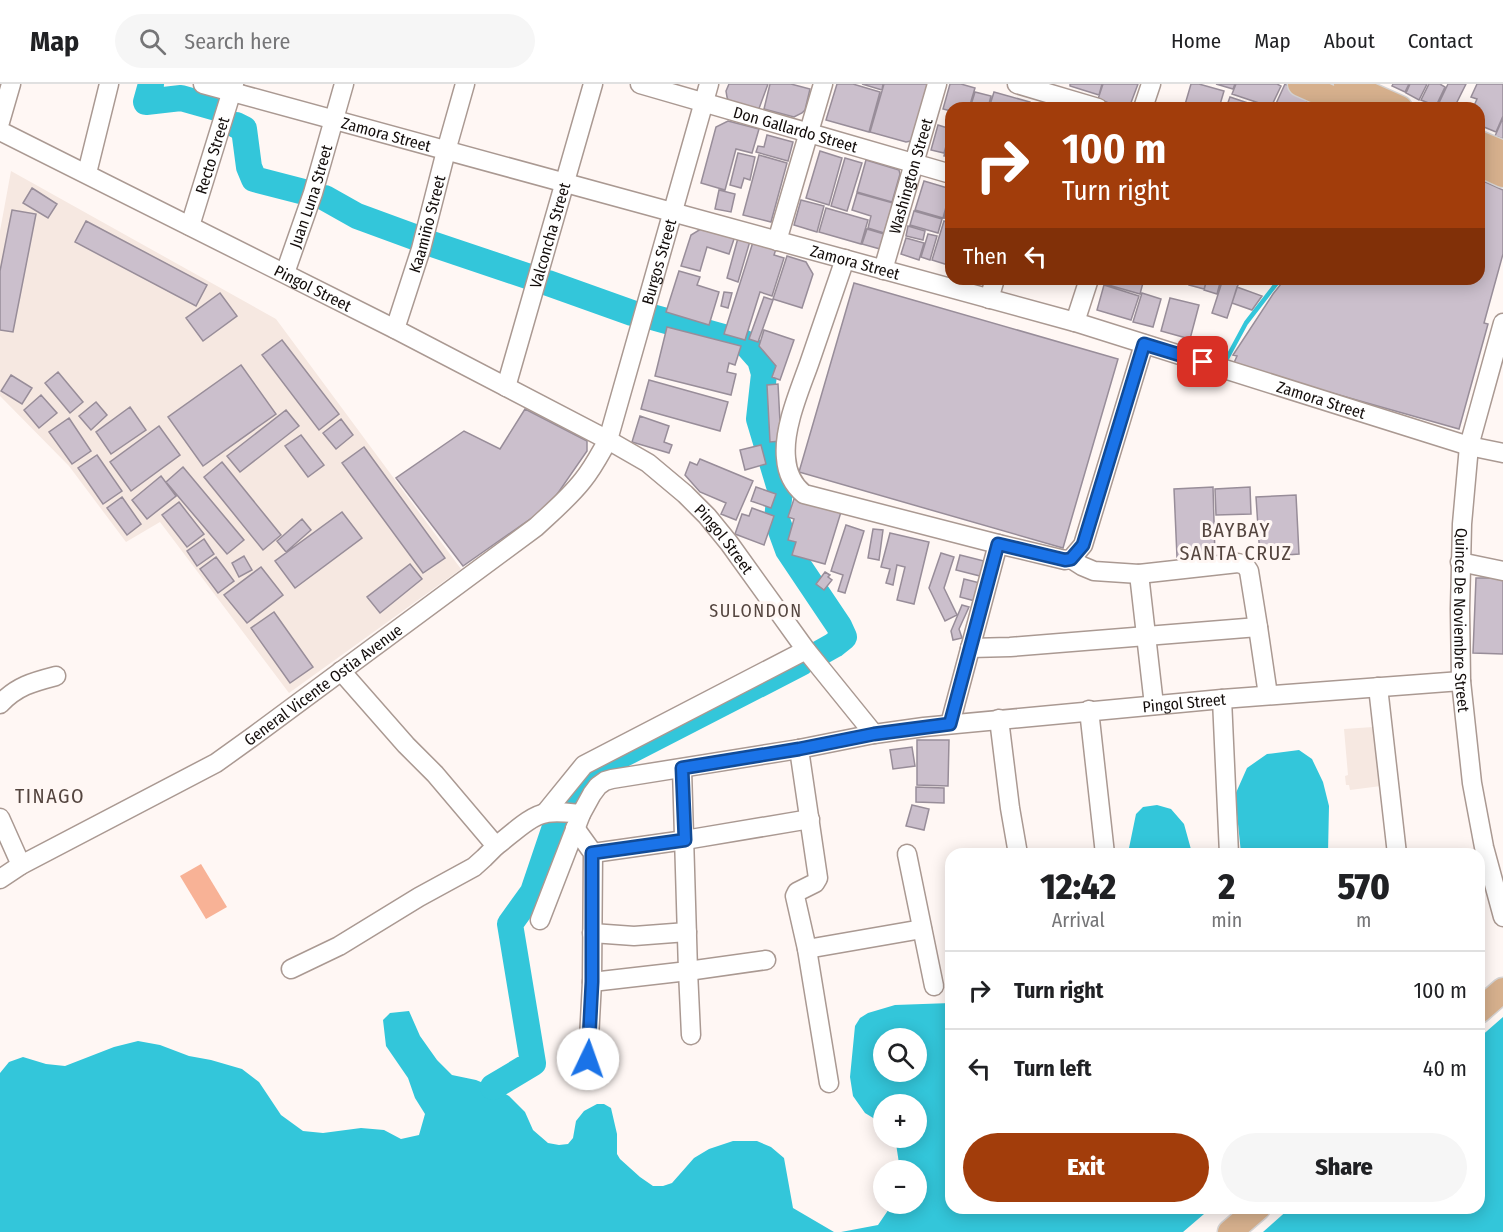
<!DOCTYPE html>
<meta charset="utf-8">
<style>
body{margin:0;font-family:"Fira Sans Condensed",sans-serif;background:#f6f6f6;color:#202124;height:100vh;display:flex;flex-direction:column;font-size:22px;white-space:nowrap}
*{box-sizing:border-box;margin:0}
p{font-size:20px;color:#757577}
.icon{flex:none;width:33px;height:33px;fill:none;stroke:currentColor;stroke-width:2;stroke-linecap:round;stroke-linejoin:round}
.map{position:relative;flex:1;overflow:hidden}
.sheet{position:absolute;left:945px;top:764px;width:540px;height:366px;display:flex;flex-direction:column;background:#fff;border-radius:18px;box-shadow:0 3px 15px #0003}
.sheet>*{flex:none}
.hud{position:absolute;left:945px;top:18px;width:540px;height:183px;border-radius:18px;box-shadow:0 3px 15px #0003;background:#a23d0b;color:#fff;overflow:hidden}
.buttons{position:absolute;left:873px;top:944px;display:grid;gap:12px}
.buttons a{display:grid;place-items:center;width:54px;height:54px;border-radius:50%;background:#fff;box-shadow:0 3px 15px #0003;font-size:30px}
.pin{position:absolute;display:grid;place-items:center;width:51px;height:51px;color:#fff;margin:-26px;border-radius:12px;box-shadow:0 3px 9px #0006}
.me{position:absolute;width:66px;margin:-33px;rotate:3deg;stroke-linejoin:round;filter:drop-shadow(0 0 4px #0008)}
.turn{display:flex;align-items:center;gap:21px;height:126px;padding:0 18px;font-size:27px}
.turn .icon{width:78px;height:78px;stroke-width:2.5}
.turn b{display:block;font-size:42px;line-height:51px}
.then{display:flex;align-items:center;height:57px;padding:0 18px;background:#0003;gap:12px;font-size:22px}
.eta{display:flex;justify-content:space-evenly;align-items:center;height:102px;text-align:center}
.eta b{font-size:36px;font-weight:800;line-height:42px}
.action{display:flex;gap:12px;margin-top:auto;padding:12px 18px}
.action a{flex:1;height:69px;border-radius:36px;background:#a23d0b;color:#fff;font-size:24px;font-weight:800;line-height:69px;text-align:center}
.action a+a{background:#f6f6f6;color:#202124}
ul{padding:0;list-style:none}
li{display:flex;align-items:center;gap:18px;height:78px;padding:0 18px;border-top:2px solid #e0e0e0}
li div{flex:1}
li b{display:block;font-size:22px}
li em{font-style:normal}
header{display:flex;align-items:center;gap:36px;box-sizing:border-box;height:84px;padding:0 30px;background:#fff;border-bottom:2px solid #e0e0e0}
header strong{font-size:28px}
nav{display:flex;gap:33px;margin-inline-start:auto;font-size:21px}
.search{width:420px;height:54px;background:#f6f6f6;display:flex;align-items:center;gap:15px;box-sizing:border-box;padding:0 21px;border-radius:33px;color:#757577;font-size:22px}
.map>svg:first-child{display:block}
.built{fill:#f6e8e1}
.green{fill:#f8b296}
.water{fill:#33c6da;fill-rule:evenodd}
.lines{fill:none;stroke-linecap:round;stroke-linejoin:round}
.stream{stroke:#33c6da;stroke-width:4.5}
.river{stroke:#33c6da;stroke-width:26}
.building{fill:#cbbfcc;stroke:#988d99;stroke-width:1.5}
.minor-casing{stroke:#aa9992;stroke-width:21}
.major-casing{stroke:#d5d3d3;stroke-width:27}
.minor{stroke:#fff;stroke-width:18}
.major{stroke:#d6b08d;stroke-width:24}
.route-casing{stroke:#114b97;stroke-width:15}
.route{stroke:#1a73e8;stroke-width:10}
.labels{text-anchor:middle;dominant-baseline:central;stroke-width:6;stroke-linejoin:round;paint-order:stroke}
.street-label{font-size:16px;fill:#130d0b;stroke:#fff7f4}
.neighbourhood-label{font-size:18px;letter-spacing:1.5px;fill:#54453f;stroke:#fff7f4}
.quarter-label{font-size:20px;letter-spacing:1.5px;fill:#54453f;stroke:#fff7f4}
</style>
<header>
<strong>Map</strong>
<div class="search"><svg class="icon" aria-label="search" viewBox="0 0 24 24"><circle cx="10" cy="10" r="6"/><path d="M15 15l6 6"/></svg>Search here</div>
<nav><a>Home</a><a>Map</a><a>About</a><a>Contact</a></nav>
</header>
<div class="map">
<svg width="1503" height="1148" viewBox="0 0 1503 1148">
<rect width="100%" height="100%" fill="#fff7f4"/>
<!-- built -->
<path class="built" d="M11,87L276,235L461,485L289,609L160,438L126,458L69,382L0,312V147Z
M1373,643L1381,702L1350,706L1349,701H1346L1345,692L1348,691L1344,645Z"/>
<!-- green -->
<path class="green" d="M201,780L227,823L206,835L180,792Z"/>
<!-- water -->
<path class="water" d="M1299,666L1312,675L1323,698L1329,722L1328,769H1241L1235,711L1247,684L1267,670Z
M1157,721L1171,725L1184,740L1192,769H1128L1136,730L1143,723Z
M951,919V1124H1211L1183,1148H841L878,1141L893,1119H916V1086H900L895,1053H916V1020H884L883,1040L865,1029L853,1012L850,993L855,942L860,934L868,929L895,921ZM884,954H916V987H884Z
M409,927L420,952L437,976L452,991L476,996L493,1003L509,1012L525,1028L533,1046L548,1059L559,1061L568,1060L573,1054L576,1037L584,1027L597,1020H604L611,1024L617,1050V1070L620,1075L640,1093L653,1102H663L672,1099L694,1074L709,1065L733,1057H757L771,1063L784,1074L793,1124L834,1148H0V989L9,978L23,973L46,980L65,982L114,963L138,957L160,961L189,972L211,976L242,985L259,998L281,1031L303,1047L323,1049L361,1044L384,1046L401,1055L419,1051L425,1030L415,1014L408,994L386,962L383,936L390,929Z
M1503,933V1148H1263L1290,1124H1479V954Z"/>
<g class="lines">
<!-- stream -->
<path class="stream" d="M1225,278L1246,239L1280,195"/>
<!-- river -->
<path class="river" d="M151,0L146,18L181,14L220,25
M236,41L244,45L249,83L254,95L308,109
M325,114L357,132L417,154
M429,159L530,193
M548,199L632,229
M652,233L745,259L760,276L764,290L759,335L780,405L777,436L788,466L839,542L844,553L834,561L818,570
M567,719L572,707L580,698L618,673L801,579
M493,1003L533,979L510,840L533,808L557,737"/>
</g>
<!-- building -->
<path class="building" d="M729,0H768L757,30L729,19L727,13L726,7Z
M770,0H791L810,5L805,26L802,29L794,33L764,25Z
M837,0H853L880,8L869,48L826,36Z
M862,0H883L882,6Z
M884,0H928L911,57L906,58L870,48Z
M950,0H961L975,4L969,24H951V27L943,25Z
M1070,0H1102L1099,11L1070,2Z
M1103,0H1138L1129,24H1122L1098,15Z
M1191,0H1199L1224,7L1219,24H1184Z
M1216,0H1235L1233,5Z
M1236,0H1277L1281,2L1271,23L1232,10Z
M1285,0L1310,12L1304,24H1274Z
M1393,0H1409L1405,8L1392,2Z
M1410,0H1427L1419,16L1406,9Z
M1429,0H1440L1445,3L1436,22L1421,16Z
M1448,0H1466L1454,24H1445L1438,21Z
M1477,0H1503V32L1496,48L1479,41V24H1473L1477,15L1471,13Z
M975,8L991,12L988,24H970Z
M994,8L1030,18L1029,24H989Z
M1230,13L1251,20L1250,24H1226Z
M1503,34V55L1495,52Z
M728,37L759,45L752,69L736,65L725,106L701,99L716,43Z
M938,41L951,45L944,69L931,66Z
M951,49V73L944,72Z
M767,51L793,58L788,77L756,68L758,62L764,63Z
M820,67L842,74L829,121L806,114Z
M738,69L755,73L750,96L744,94L741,104L730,101Z
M759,71L787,79L771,138L743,131Z
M845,74L862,79L847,127L831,122Z
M866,76L899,86L900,90L892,118L857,108Z
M1479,95L1503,106V170L1484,239L1488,240L1459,345L1233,281L1237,272L1233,271L1273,210L1285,195H1479Z
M924,97L951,105L943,134L915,126Z
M32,104L57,120L48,134L23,119Z
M719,106L735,110L731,128L715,125Z
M857,109L893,119L884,149L868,144L871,132L852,126Z
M951,110V136L944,134Z
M801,116L824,122L817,148L794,141Z
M826,124L868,136L861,160L819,148Z
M12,126L36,130L13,248L0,246V187Z
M914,127L942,135L938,149L910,141Z
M86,137L207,201L196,222L75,158Z
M944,137L951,139V170L948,181L932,176Z
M908,142L925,147L923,156L906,152Z
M704,143L735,152L729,170L707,163L700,187L681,182L691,151Z
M867,145L884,150L880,165L862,160Z
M928,150L937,152L930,176L921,173Z
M738,154L750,157L738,198L727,194Z
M906,154L924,159L919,176L901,170Z
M753,158L776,165L774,171L784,174L772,212L760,208L745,256L724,250Z
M787,172L806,178L813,190L802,224L773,215Z
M679,187L700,193L697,201L719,208L709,241L666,228Z
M1107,195H1144L1140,210L1105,200Z
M1191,195H1207L1204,205L1189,201Z
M1207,195L1220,199L1217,210L1204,206Z
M1223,195H1240L1227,234L1212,229Z
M854,199L1118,275L1063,464L799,388Z
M1104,201L1139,212L1131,236L1097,226Z
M1237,203L1262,212L1252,226L1232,219Z
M724,208L732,209L728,224L721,222Z
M220,209L237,232L203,257L186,234Z
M1142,209L1161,215L1153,243L1133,238Z
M764,213L773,216L758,258L749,255Z
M1170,214L1199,221L1190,255L1161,247Z
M667,243L741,262L735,281L729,279L727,288L736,290L731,311L655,292Z
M764,246L794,256L780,296L772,293L776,282L759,262Z
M282,256L339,330L319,346L262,271Z
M241,281L276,330L203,382L168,333Z
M58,288L83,318L70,329L45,299Z
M11,291L32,304L22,320L1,307Z
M649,296L728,318L720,347L641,325Z
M778,300L781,357L770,358L767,301Z
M41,311L57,329L39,344L24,326Z
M96,318L107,331L91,346L79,332Z
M130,323L146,346L111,370L96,348Z
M525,325L587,357V367L549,422L463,482L396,394L464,347L500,365Z
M286,326L299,342L240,388L227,372Z
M640,332L669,342L664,358L672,361L669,369L632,358Z
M69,334L91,367L72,380L49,348Z
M341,335L353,351L336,365L323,349Z
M159,342L180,371L131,407L110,378Z
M301,351L324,381L308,393L285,362Z
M761,361L766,380L745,386L740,366Z
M364,363L445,474L423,489L342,379Z
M97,371L122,407L103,420L78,384Z
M700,375L753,397L736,436L721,430L726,419L700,408L685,391L690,378L697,381Z
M222,378L281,451L263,466L204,393Z
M183,383L244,456L227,470L166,398Z
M161,392L176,412L147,435L132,416Z
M756,403L776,410L771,424L751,417Z
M1213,403L1215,472L1177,473L1174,405Z
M1250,403L1251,430L1216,431L1215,405Z
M1296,411L1299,470L1260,473L1256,413Z
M122,413L141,440L127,451L107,424Z
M794,415L841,428L825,480L792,471L796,458L788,456L794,435L788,433Z
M179,418L204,450L187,463L162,431Z
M752,424L774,432L764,461L735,450L742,430L749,432Z
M342,428L362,454L295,504L275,477Z
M302,435L311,446L286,468L277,457Z
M846,441L864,447L845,509L838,507L843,491L831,487Z
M873,445L883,446L879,476L868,474Z
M890,449L929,458L914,520L897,516L905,483L897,481L893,501L886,499L890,485L881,483Z
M204,455L214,470L197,482L187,467Z
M941,469L954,473L944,504L957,531L945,537L929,504Z
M960,471L984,477L980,492L956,486Z
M244,472L252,486L239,493L232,479Z
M216,473L234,497L218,509L200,485Z
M410,480L422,495L380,529L367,513Z
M261,483L283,511L247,539L224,511Z
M825,488L830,491L828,493L832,496L824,506L816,500Z
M1476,494H1503V570L1473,569Z
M964,495L980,499L975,517L960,513Z
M962,521L969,523L959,545L962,554L953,556L951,547Z
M274,528L313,583L290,599L251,544Z
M917,656H949L948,702L917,701Z
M912,663L915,682L893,685L890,666Z
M916,703L944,704V719L916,718Z
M912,721L929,725L924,746L906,742Z"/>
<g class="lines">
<defs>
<g id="minor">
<path id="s1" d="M203,0L1075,238L1469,362L1503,369"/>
<path id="s2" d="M640,0L951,90"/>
<path d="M1017,0L1098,24"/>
<path d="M1143,24L1151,0"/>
<path d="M0,38L11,0"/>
<path id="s3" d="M0,47L395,245L608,356L648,379L685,410L707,432L729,459L806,566L874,650"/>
<path d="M87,89L109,0"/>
<path id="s4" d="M190,142L234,0"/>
<path d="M777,157L823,0"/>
<path d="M845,175C833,210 821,245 809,280C799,308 783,345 786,374C787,389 793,401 804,410L998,460L1065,476L1071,475L1083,461L1144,260"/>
<path id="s5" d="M883,186L937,0"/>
<path id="s6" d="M285,189L313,109L344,0"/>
<path d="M989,215L995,195"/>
<path d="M1075,238L1089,195"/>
<path id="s7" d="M1503,239L1469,362L1462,440L1460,525L1461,597L1472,699L1484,763L1503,833"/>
<path id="s8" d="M395,245L421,165L446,67L465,0"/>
<path id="s9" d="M506,303L593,0"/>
<path d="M1071,475L1082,482L1094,487L1139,490L1238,479L1245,481L1249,487L1258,543L1268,611"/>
<path d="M1460,478L1503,487"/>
<path d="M1139,490L1154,621"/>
<path d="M970,564L1010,563L1258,543"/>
<path d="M341,587L406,661L435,690L496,762C510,752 530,731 547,729C558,727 570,729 581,730"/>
<path d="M1378,603L1397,770"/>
<path d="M1222,615L1229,770"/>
<path d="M0,620C17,602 33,598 56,592"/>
<path d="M1089,626L1105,770"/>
<path d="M999,635L1010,724L1018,770"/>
<path d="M950,640L998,460"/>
<path d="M799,665L818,794L815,799L797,808L795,812L807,865L829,999"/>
<path d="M682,685L688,887L691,951"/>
<path d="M545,729L584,681L806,566"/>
<path d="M0,734L21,781"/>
<path d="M575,744L593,769L592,898L588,974"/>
<path d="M593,769L685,756L810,735"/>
<path d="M907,770L934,902"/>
<path id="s10" d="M0,795L21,781L216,679L255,651L536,443C552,428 569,414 583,396C593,384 600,370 608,356L709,0"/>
<path id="s11" d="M540,836L581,730L592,710L598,702L605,697L612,695L799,665L874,650L924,643L1222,615L1461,597"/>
<path d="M592,849L634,852L687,848"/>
<path d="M807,865L922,845"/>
<path d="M291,885L339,862L419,813L474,783L484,774L496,762"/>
<path d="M592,898L688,887L766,876"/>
</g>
<path id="major" d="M1300,0L1354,24
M1346,0L1400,24
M1479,59L1503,69
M1479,80L1503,91
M1479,927L1503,906
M1230,1148L1258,1124"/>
</defs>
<!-- minor casing -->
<use href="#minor" class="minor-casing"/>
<!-- major casing -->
<use href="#major" class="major-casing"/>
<!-- minor -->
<use href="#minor" class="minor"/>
<!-- major -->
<use href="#major" class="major"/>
</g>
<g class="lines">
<defs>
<path id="route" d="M588,975L592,898V769L685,756L682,684L799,665L874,650L950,640L998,460L1065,476L1071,475L1083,461L1144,260L1203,278"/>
</defs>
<!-- route casing -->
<use href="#route" class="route-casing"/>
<!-- route -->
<use href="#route" class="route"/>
</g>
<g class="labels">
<!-- street labels -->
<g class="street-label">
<text stroke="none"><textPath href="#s2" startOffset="162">Don Gallardo Street</textPath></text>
<text stroke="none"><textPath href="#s1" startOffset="190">Zamora Street</textPath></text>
<text stroke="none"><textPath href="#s4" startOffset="74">Recto Street</textPath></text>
<text stroke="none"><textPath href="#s5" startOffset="98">Washington Street</textPath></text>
<text stroke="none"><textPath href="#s6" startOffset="81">Juan Luna Street</textPath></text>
<text stroke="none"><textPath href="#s8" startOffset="110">Kaamiño Street</textPath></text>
<text stroke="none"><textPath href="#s9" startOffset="158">Valconcha Street</textPath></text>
<text stroke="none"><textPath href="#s10" startOffset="942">Burgos Street</textPath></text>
<text stroke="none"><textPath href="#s1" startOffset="676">Zamora Street</textPath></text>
<text stroke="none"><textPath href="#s3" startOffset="350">Pingol Street</textPath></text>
<text stroke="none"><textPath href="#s1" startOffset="1162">Zamora Street</textPath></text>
<text stroke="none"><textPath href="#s3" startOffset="836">Pingol Street</textPath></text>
<text stroke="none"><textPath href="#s7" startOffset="302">Quince De Noviembre Street</textPath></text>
<text stroke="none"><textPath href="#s10" startOffset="378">General Vicente Ostia Avenue</textPath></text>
<text stroke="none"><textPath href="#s11" startOffset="740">Pingol Street</textPath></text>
</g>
<!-- neighbourhood labels -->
<g class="neighbourhood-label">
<text x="756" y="527">SULONDON</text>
</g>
<!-- quarter labels -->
<g class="quarter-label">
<text x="1236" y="446">BAYBAY<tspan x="1236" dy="23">SANTA CRUZ</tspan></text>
<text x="50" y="712">TINAGO</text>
</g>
</g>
</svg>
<div class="buttons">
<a><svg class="icon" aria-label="search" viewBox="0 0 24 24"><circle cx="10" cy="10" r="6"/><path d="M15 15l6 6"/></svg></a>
<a>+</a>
<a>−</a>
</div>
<div class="pin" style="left:1203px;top:278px;background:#d93025"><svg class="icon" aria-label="arrive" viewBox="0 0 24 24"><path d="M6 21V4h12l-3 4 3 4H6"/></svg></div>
<svg class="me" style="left:588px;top:975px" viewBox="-20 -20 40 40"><circle r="19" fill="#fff"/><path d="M0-13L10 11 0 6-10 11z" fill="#1a73e8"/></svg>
<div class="hud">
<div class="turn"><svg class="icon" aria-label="right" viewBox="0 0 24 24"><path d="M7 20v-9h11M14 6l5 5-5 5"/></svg><div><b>100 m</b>Turn right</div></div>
<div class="then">Then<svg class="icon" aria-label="left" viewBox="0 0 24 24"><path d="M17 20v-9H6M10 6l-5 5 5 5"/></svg></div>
</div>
<section class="sheet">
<div class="eta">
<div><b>12:42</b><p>Arrival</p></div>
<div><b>2</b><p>min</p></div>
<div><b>570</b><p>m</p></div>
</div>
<ul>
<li><svg class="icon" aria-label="right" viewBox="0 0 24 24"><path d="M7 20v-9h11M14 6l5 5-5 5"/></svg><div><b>Turn right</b></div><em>100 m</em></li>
<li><svg class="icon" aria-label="left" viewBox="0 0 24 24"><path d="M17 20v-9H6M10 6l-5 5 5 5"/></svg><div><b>Turn left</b></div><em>40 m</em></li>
</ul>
<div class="action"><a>Exit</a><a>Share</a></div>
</section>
</div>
